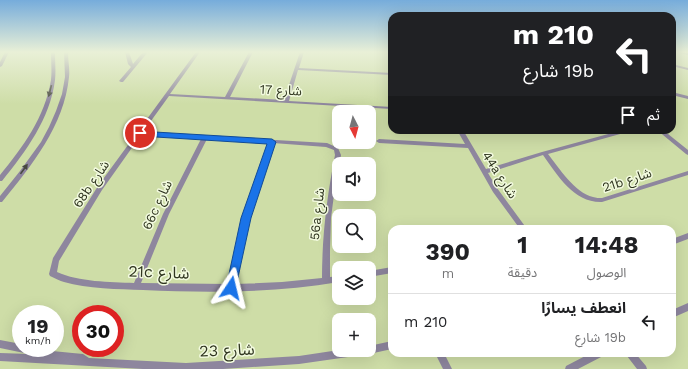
<!DOCTYPE html>
<html lang="ar">
<meta charset="utf-8">
<style>
body{margin:0;font-family:"Work Sans","Noto Sans Arabic",sans-serif;background:#f6f6f6;color:#202124;direction:rtl;height:100vh;display:flex;flex-direction:column;font-size:15px;white-space:nowrap}
*{box-sizing:border-box;margin:0}
p{font-size:13px;color:#757577}
.icon{flex:none;width:22px;height:22px;fill:none;stroke:currentColor;stroke-width:2;stroke-linecap:round;stroke-linejoin:round}
.map{position:relative;flex:1;overflow:hidden;direction:ltr}
.panel{position:absolute;left:388px;top:225px;width:288px;height:132px;display:flex;flex-direction:column;background:#fff;border-radius:12px;box-shadow:0 4px 16px #0002;direction:rtl}
.panel>*{flex:none}
.guide{position:absolute;left:388px;top:12px;width:288px;height:122px;border-radius:12px;box-shadow:0 4px 16px #0002;direction:rtl;background:#202124;color:#fff;overflow:hidden}
.needle{width:26px;rotate:174deg}
.tools{position:absolute;left:332px;top:105px;display:grid;gap:8px}
.tools a{display:grid;place-items:center;width:44px;height:44px;border-radius:8px;background:#fff;box-shadow:0 4px 16px #0002;font-size:20px}
.speed{position:absolute;left:12px;top:305px;display:flex;gap:8px;font-size:20px;font-weight:700;text-align:center}
.speed>*{display:grid;place-content:center;width:52px;height:52px;border-radius:50%;background:#fff;box-shadow:0 4px 16px #0002;line-height:1}
.speed small{font-size:10px;font-weight:400}
.speed .limit{border:6px solid #d22;background:#fff;color:#111}
.pin{position:absolute;display:grid;place-items:center;width:34px;height:34px;color:#fff;margin:-17px;border:2px solid #fff;border-radius:50%;box-shadow:0 1px 4px #0007}
.me{position:absolute;width:44px;margin:-22px;rotate:10deg;stroke-linejoin:round;filter:drop-shadow(0 0 3px #0008)}
.turn{display:flex;align-items:center;gap:14px;height:84px;padding:0 16px;font-size:18px}
.turn .icon{width:52px;height:52px;stroke-width:2.5}
.turn b{display:block;font-size:28px;line-height:34px}
.then{display:flex;align-items:center;height:38px;padding:0 16px;background:#0003;gap:8px;font-size:15px}
.eta{display:flex;justify-content:space-evenly;align-items:center;height:68px;text-align:center}
.eta b{font-size:24px;font-weight:700;line-height:28px}
ul{padding:0;list-style:none}
li{display:flex;align-items:center;gap:12px;height:56px;padding:0 16px;border-top:1px solid #e0e0e0}
li div{flex:1}
li b{display:block;font-size:15px}
li em{font-style:normal}
.map>svg:first-child{display:block}
.lines{fill:none;stroke-linecap:round;stroke-linejoin:round}
.minor{fill:#8e869e;fill-rule:evenodd}
.oneway{fill:#47493f}
.route{fill:#1a73e8;stroke:#114b97}
.labels{text-anchor:middle;dominant-baseline:central;stroke-width:3;stroke-linejoin:round;paint-order:stroke}
.street-label{font-size:13px;fill:#2f351f;stroke:#f2fadf}
.near-street-label{font-size:16px;fill:#2f351f;stroke:#f2fadf}
</style>
<div class="map">
<svg width="688" height="369" viewBox="0 0 688 369">
<rect width="100%" height="100%" fill="#cedda7"/>
<g class="lines">
<!-- minor -->
<path class="minor" d="M5,52H9L2,66L0,67V62Z
M51,52H55C55,62 56,71 55,80C50,119 26,151 2,181H0V175C23,147 45,117 51,80C52,71 51,62 51,52Z
M64,52H68C68,61 70,69 69,77C64,126 32,165 2,202H0V196L20,171L41,142L49,127L56,111L62,94L65,77Z
M125,52H129L133,64L143,52H148L123,82H121L119,81L131,67L128,64Z
M196,52H200L170,94L225,97L249,52H253L230,97L284,100L300,52H304L299,68L392,73V75L298,70L289,101L392,107V109L169,96L143,132L327,143L338,148L341,155L335,187L331,218L330,249V277L339,276V282C274,293 208,293 143,290C119,289 87,289 64,282C60,281 55,278 50,276L49,274L53,258L98,186ZM141,135L201,139L163,214L134,283C110,282 79,282 57,272L59,261L102,190ZM207,139L268,143L243,218L228,284L141,283L169,214ZM273,143L326,147L334,150L335,155C327,196 322,236 322,278L282,282L236,284L249,218Z
M678,52L688,53V55L679,53Z
M672,64L688,68V70L672,66Z
M672,92L688,96V99L672,95Z
M457,130H463L486,169L542,152L623,130H632L631,131L548,154C559,168 575,193 593,197C596,198 599,198 602,198L688,171V175L602,202C574,203 558,176 543,155L488,173L497,188L527,229H520L493,192L468,148L379,143L376,141L379,139L465,144Z
M657,130H663L688,150V155L686,154Z
M688,233V239L672,245V239Z
M392,267V273L369,277V271Z
M688,303V311L672,318V310Z
M0,340L21,344V348H39L52,351L83,354L89,358L186,363L299,356L339,350H369V346L392,341V349L369,354L299,364L223,369H143L0,361V353L29,354L0,348Z
M435,353H444L452,369H443Z
M591,353H604L603,356L578,369H565L566,366Z
M626,353H635L646,366L647,369H637L627,356Z"/>
</g>
<!-- one-way arrows -->
<defs><path id="oneway-solid" d="M-6-.8H1V-3.2L6.5 0L1 3.2V.8H-6Z"/></defs>
<g class="oneway">
<use href="#oneway-solid" transform="translate(50 91) rotate(104)"/>
<use href="#oneway-solid" transform="translate(24 169) rotate(-54)"/>
</g>
<!-- sky -->
<linearGradient id="sky" x2="0" y2="1"><stop stop-color="#76acdb"/><stop offset="0.5" stop-color="#e9f0d7"/><stop offset="1" stop-color="#e9f0d7" stop-opacity="0"/></linearGradient>
<rect width="688" height="104" fill="url(#sky)"/>
<!-- route -->
<path class="route" d="M138,131L272,139L276,142L251,218L235,291L231,293L227,291L226,288L241,218L267,144L140,136L138,135Z"/>
<g class="labels">
<!-- street labels -->
<g class="street-label">
<text transform="translate(281 90) rotate(3)">شارع 17</text>
<text transform="translate(500 175) rotate(57)">44a شارع</text>
<text transform="translate(627 180) rotate(-18)">21b شارع</text>
<text transform="translate(91 184) rotate(-56)">68b شارع</text>
<text transform="translate(157 205) rotate(-65)">66c شارع</text>
<text transform="translate(317 214) rotate(-84)">56a شارع</text>
</g>
<!-- near-street labels -->
<g class="near-street-label">
<text transform="translate(159 272) rotate(2)">21c شارع</text>
<text transform="translate(227 350) rotate(-2)">شارع 23</text>
</g>
</g>
</svg>
<div class="tools">
<a><svg class="needle" viewBox="-14 -14 28 28"><path d="M0-13l5 13h-10z" fill="#e53935"/><path d="M0 13l5-13h-10z" fill="#757577"/></svg></a>
<a><svg class="icon" aria-label="sound" viewBox="0 0 24 24"><path d="M4 9h4l5-4v14l-5-4H4zM17 9q2 3 0 6"/></svg></a>
<a><svg class="icon" aria-label="search" viewBox="0 0 24 24"><circle cx="10" cy="10" r="6"/><path d="M15 15l6 6"/></svg></a>
<a><svg class="icon" aria-label="layers" viewBox="0 0 24 24"><path d="M12 4l9 5-9 5-9-5zM3 14l9 5 9-5"/></svg></a>
<a>+</a>
</div>
<div class="speed"><div>19<small>km/h</small></div><div class="limit">30</div></div>
<div class="pin" style="left:140px;top:133px;background:#d93025"><svg class="icon" aria-label="arrive" viewBox="0 0 24 24"><path d="M6 21V4h12l-3 4 3 4H6"/></svg></div>
<svg class="me" style="left:231px;top:288px" viewBox="-20 -20 40 40"><path d="M0-17L14 15 0 8-14 15z" fill="#1a73e8" stroke="#fff" stroke-width="4"/></svg>
<div class="guide">
<div class="turn"><svg class="icon" aria-label="left" viewBox="0 0 24 24"><path d="M17 20v-9H6M10 6l-5 5 5 5"/></svg><div><b>210 m</b>19b شارع</div></div>
<div class="then">ثم<svg class="icon" aria-label="arrive" viewBox="0 0 24 24"><path d="M6 21V4h12l-3 4 3 4H6"/></svg></div>
</div>
<section class="panel">
<div class="eta">
<div><b>14:48</b><p>الوصول</p></div>
<div><b>1</b><p>دقيقة</p></div>
<div><b>390</b><p>m</p></div>
</div>
<ul>
<li><svg class="icon" aria-label="left" viewBox="0 0 24 24"><path d="M17 20v-9H6M10 6l-5 5 5 5"/></svg><div><b>انعطف يسارًا</b><p>19b شارع</p></div><em>210 m</em></li>
</ul>
</section>
</div>
